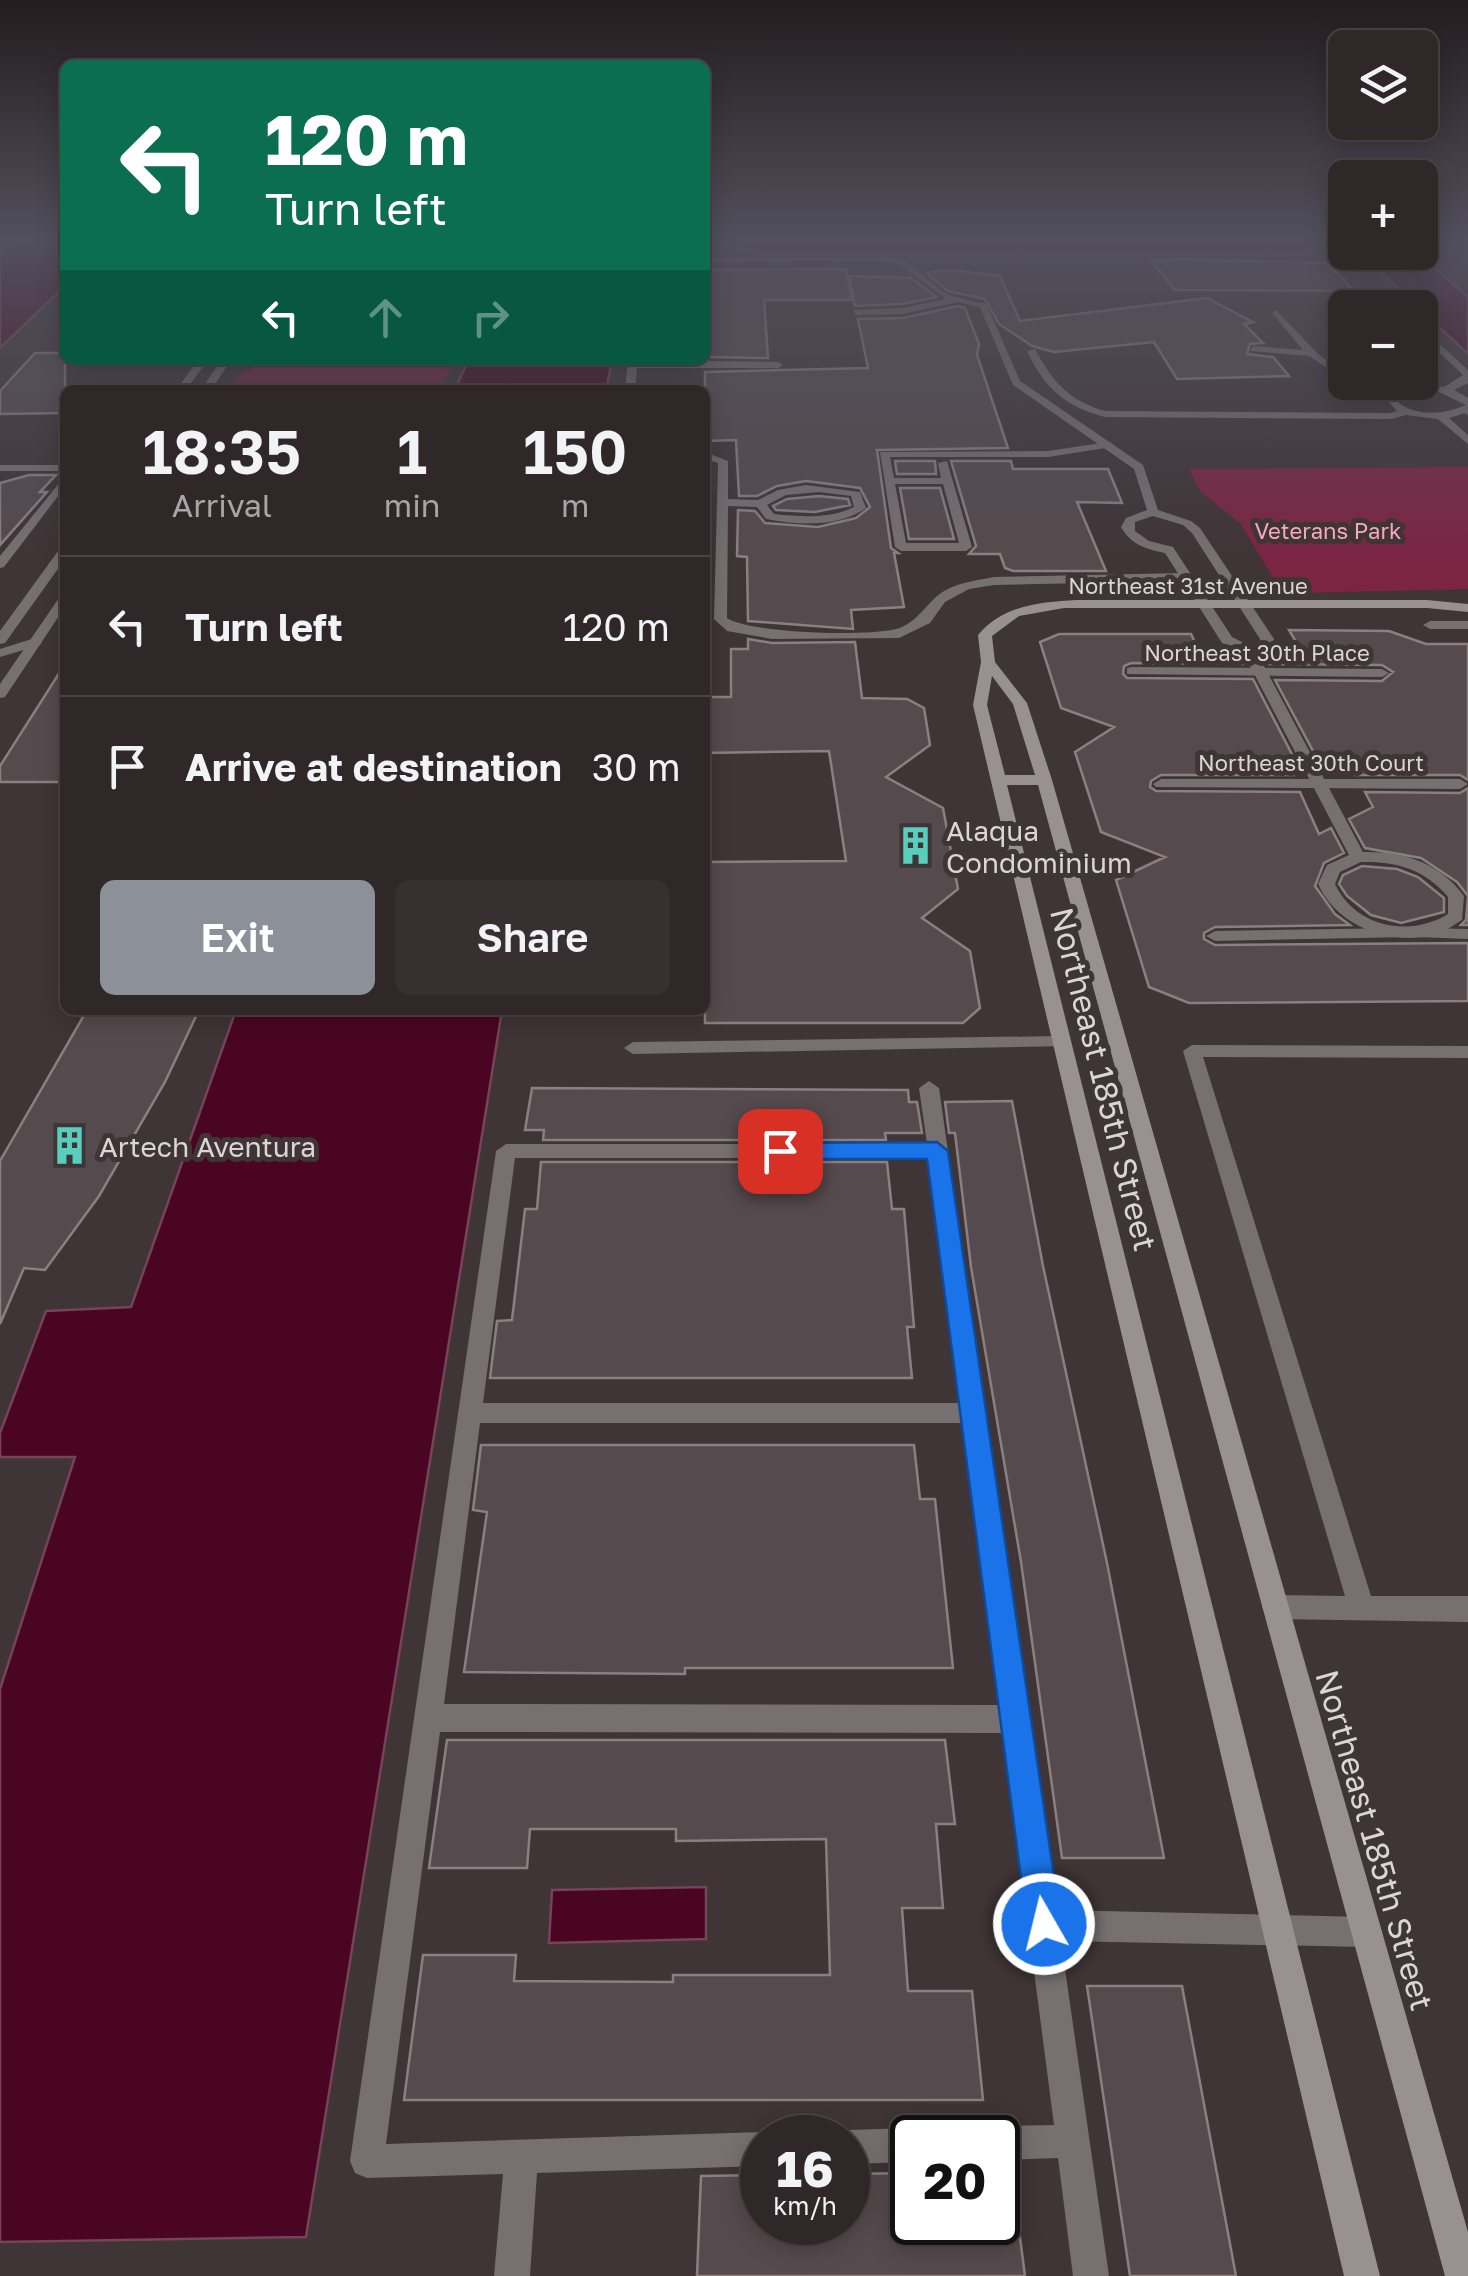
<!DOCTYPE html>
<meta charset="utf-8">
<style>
body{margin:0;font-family:"Golos Text",sans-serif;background:#372f30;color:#f1f3f6;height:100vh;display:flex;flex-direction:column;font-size:38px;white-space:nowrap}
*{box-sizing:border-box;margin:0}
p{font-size:32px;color:#a7a5a8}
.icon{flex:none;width:55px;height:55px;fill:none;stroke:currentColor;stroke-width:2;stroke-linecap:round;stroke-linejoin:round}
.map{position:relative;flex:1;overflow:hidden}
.drawer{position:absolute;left:60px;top:385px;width:650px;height:630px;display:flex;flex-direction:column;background:#2f2728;border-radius:15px;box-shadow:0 5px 25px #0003,0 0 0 2px #4a4445}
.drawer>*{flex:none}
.hud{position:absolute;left:60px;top:60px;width:650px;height:305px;border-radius:15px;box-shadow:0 5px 25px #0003,0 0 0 2px #4a4445;background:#0b6e4f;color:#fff;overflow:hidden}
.buttons{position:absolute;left:1328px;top:30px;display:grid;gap:20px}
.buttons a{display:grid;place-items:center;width:110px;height:110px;border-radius:15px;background:#2f2728;box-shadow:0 5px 25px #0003,0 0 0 2px #4a4445;font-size:50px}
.speed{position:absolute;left:740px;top:2115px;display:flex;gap:20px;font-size:50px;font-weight:700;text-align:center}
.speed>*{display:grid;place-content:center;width:130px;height:130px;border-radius:50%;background:#2f2728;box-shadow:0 5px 25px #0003,0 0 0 2px #4a4445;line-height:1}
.speed small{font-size:25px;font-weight:400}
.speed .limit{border:5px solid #111;border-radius:15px;background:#fff;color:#111}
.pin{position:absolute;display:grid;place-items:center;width:85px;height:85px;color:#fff;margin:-42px;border-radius:20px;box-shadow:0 5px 15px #0006}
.me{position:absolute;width:110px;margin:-55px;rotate:352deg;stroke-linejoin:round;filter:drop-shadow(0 0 8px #0008)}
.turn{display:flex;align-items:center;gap:35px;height:210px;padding:0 40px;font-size:45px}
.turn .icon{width:130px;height:130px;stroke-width:2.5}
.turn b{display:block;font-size:70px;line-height:85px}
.lanes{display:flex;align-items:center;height:95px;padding:0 40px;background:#0003;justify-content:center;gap:50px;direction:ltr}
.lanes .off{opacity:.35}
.eta{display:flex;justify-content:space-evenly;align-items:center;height:170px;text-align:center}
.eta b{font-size:60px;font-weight:600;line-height:70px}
.cta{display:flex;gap:20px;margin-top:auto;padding:20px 40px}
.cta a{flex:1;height:115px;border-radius:15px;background:#8c9099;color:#fff;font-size:40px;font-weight:600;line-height:115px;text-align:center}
.cta a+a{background:#372f30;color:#f1f3f6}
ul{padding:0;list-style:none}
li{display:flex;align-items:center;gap:30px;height:140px;padding:0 40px;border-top:2px solid #4a4445}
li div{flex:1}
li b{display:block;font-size:38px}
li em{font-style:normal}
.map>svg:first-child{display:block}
.green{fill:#7b2543}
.water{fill:#4a0522;stroke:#764358;stroke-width:2.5}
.building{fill:#554a4d;stroke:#8b7f81;stroke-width:2.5}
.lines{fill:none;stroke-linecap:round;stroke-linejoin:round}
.lane{fill:#767071;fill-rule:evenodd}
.street{fill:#767071;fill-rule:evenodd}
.secondary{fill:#989091;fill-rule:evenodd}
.route{fill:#1a73e8;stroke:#114b97;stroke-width:2.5}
.labels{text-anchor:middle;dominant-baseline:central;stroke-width:10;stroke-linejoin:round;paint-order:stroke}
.far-park-label{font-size:22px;fill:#f5a9bc;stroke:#3f3436}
.far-street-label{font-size:22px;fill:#dcd5d6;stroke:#3f3436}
.poi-label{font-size:28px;fill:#dcd5d6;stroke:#3f3436;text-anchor:start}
.near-street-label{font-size:32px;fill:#dcd5d6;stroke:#3f3436}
</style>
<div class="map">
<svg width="1468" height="2276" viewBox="0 0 1468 2276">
<rect width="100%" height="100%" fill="#3f3436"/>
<!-- green -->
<path class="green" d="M254,365H451L441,390H230L242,371H250Z
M1468,467V589L1303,593L1283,589L1276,583L1241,524L1200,491L1189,469Z"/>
<!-- water -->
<path class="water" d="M17,241H65V286L0,348V255Z
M705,241H1345V252H1420V241H1468V250L1435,251L1422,257L1468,297V354L1360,253H753L747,248L705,247Z
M468,360H612L606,390H455Z
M236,1010H502L306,2237L0,2242V1689L75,1457H0V1433L46,1311L131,1307Z
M706,1887V1939L549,1943L552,1890Z"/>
<!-- building -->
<path class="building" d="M1180,259L1327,263L1354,291L1175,290L1151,261Z
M846,269L852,300H764L768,358L705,357V270Z
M951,270L1000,276L1020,321L1207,298L1253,322L1244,324L1263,343L1250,344L1247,354L1273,357L1289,376L1177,379L1154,342L1054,352L1032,346L999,324L985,299L948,291L926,273Z
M849,276L911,278L937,297L902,304L855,306Z
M958,306L965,308L979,344L977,355L1008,448L877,450L891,548L898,553H894L904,607L851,610L853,629L748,621L747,557L737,556L738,510L755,511L765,523L818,527L856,518L870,507L860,488L806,481L777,486L757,496H739L736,440L705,441V372L868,368L858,319L903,318Z
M35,353H65V413L0,414V391Z
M895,461H935L936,474H897Z
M951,461H1011L1013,469H1108L1122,503L1077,502L1106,571H1013L1005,568L1000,554H969L976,546Z
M29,475H56L40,492H47L0,545V483Z
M900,488H940L954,539H909Z
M819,496L848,499L850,505L815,512L776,510L773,506L787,499Z
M1289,630L1389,631L1426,644H1468V780L1460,775H1355L1349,763L1320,764L1275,680L1382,681L1393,672L1382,665L1267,664L1254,660L1305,657Z
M1059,634H1191L1202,657L1251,660L1247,664L1131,663L1124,666L1123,674L1127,678L1253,679L1297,764H1288L1293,775H1161L1151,781L1150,787L1156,791L1300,792L1319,834L1331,828L1344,853L1324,863L1315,886L1335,914L1350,925L1215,927L1204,933V939L1215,945L1468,943V1001L1189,1003L1149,987L1116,880L1165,857L1101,832L1075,752L1114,727L1061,708L1040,642Z
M748,639L772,643L855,642L862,698L907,699L924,708L930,745L886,777L943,808L958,889L922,918L970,951L980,1008L963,1023H705V862L846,861L829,751L705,753V697H731V649H748Z
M65,664V782H0V766Z
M1468,788V925H1461L1466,920L1468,896L1457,882L1421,858L1365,848L1349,819L1373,807L1365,792L1460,793Z
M1362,866L1397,869L1418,877L1444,898V912L1401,923L1371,915L1347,896L1339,884L1343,875Z
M87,1010H199L165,1082L99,1196L45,1270L24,1268L0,1324V1161Z
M532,1088L908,1090L909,1102H917L922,1133H885L886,1140H543L544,1130H525Z
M1012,1101L1043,1266L1107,1563L1164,1858H1062L1021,1562L971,1267L955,1133H949L945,1102Z
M541,1162H887L892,1209H904L914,1327H907L912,1378H490L497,1321L512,1320L525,1209H537Z
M481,1445H914L920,1499H935L953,1668H685V1674L464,1672L487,1512L473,1510Z
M447,1740H945L955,1824H936L943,1908H902L908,1991H972L983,2100H404L423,1955H516L514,1981L673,1982V1975H830L826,1839L676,1841V1829H530L527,1868H429Z
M1087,1986H1182L1236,2276H1130Z
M912,2173V2222H1018L1025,2276H697L701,2176L762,2175V2222H848V2174Z"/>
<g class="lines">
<!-- lane -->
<path class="lane" d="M885,257L906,261L946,294L987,305L983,308L958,302L902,314L856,315L853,310L902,308L946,299L900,265L885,261L705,262V258Z
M1384,292L1387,293L1402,308H1392L1380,295Z
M1276,310L1319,355L1345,373V380L1309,356L1250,351L1253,346L1303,350L1272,313Z
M1420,326L1468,370V383L1454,390L1468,398V412L1449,418L1468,435V444L1438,419L1406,415L1391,419L1105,417C1066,407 1044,388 1027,351L1035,349C1052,381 1069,401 1105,411L1390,413L1397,411L1381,394L1353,382H1368L1387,390L1416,383L1444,387L1463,375L1420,334ZM1405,390L1437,391L1466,405C1440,416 1410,417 1391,396Z
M226,360H272L224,366L219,363Z
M628,360L778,362L783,365L778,368H637L635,390H625Z
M1108,442L1112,443V447L1048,457H890L894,478H941L938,463L947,461L972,547L966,551H901L895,547L880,452L1048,451ZM895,484H943L959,543H906Z
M705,452L728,461V499L758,500L778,490L806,485L860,492L866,508C838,528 798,525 766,519L757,507L728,506L727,618C747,633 879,638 902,627C918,619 923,609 936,597C952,583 974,581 994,577L1183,573L1189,577L1183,581L994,585L969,589L945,602L930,623L899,638L772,639L727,631L714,619L718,463L705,459ZM819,492L851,496L854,507C829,519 801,517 774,514L767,505L786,495Z
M0,465H65V471H0Z
M65,476V487L4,567L0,568V556Z
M35,638L42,642L40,645L0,657V649Z
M1132,667L1382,669L1389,673L1382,677L1127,674V668Z
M1161,779H1460L1468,784L1460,789L1156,787L1153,784Z
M1403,928L1409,929L1412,933L1409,937L1215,941L1206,936L1215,931Z
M1422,928L1468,929V939L1416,937L1413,933L1416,929Z
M1062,1036L1071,1042L1069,1046L633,1054L624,1048L633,1042Z
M1192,1045L1468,1046V1058L1203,1057L1371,1596H1468V1622L1275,1619L1266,1616L1262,1607L1266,1598L1275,1595L1345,1596L1183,1051Z
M929,1081L939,1088L1056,1910L1367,1917L1378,1921L1382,1932L1378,1943L1367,1947L1061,1941L1109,2276H1073L1058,2158L998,2160V2138H983L986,2131L998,2126L1054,2125L1003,1733L440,1732L386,2144L762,2132L774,2138H762V2166L537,2173L530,2276H494L503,2174L367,2178L355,2173L350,2161L496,1151L506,1144H927L919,1088ZM515,1158H928L960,1403H483ZM480,1423H963L999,1705L444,1704Z
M912,2128L924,2133L926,2138H912V2162L848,2164V2138H835L848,2130Z"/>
<!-- street -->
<path class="street" d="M983,302L987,305L1020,381L1143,465L1158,510L1191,521L1200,528L1274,639L1273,653L1252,656L1222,643L1165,553C1146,549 1131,545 1121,527L1126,518L1147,510L1134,469L1013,385L979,305ZM1153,516L1183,525L1192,533L1260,639L1261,647L1254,648L1232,637L1173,547L1149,541L1135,531V522Z
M198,360H208L186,390H176Z
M221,360H231L211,390H201Z
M1464,408L1468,409V415L1459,411Z
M65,546V559L5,643L0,644V631L61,547Z
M65,594V607L5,697L0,698V684L61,595Z
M1468,621V629H1430L1423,625L1430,621Z
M1252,663L1264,666L1363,852C1404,851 1440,863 1464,896L1462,920C1453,925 1444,933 1434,935C1389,946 1337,926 1318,884L1327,865L1349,855L1250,666ZM1361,862C1395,861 1425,869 1448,897V914C1409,938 1355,927 1335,884L1340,872Z"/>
<!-- secondary -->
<path class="secondary" d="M1077,600H1427L1468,604V612L1427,608H1064L1019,616L992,636L995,662L1027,703L1052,780L1468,2232V2276H1445L1038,785H1007L1380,2276H1344L973,705L981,662L978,635C1003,605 1040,602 1077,600ZM992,676L1013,704L1035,775H1005L987,705Z"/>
</g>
<!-- sky -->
<linearGradient id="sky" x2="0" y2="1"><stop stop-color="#231d1e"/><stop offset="0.43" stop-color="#52505d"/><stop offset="1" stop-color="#52505d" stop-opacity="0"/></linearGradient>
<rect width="1468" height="560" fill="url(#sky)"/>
<!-- route -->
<path class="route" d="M937,1142L948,1151L1061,1924L1056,1937L1044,1942L1032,1937L1027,1924L927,1159H780L769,1151L780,1143Z"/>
<!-- icons -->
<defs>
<symbol id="building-bare" viewBox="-9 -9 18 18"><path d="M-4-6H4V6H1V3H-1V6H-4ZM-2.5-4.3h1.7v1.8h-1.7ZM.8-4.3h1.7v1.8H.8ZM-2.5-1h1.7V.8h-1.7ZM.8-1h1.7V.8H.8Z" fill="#5acebd" stroke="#3f3436" stroke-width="2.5" paint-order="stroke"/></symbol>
</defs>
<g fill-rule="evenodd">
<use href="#building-bare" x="888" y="818" width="55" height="55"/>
<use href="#building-bare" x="42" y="1118" width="55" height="55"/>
</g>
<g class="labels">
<!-- far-park labels -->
<g class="far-park-label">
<text x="1328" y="530">Veterans Park</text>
</g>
<!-- far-street labels -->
<g class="far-street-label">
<text x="1188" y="585">Northeast 31st Avenue</text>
<text x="1257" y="652">Northeast 30th Place</text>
<text x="1311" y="762">Northeast 30th Court</text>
</g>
<!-- poi labels -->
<g class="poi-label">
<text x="946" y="830">Alaqua<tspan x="946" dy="32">Condominium</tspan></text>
<text x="99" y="1146">Artech Aventura</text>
</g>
<!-- near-street labels -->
<g class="near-street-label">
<text transform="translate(1104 1079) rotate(76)">Northeast 185th Street</text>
<text transform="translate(1375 1840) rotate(74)">Northeast 185th Street</text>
</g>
</g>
</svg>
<div class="buttons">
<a><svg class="icon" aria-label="layers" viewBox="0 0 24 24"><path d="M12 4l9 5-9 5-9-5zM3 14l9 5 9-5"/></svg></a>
<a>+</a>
<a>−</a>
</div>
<div class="speed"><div>16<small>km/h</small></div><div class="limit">20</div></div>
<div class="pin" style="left:780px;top:1151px;background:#d93025"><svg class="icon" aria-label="arrive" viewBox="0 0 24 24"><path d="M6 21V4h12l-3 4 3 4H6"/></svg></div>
<svg class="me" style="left:1044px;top:1924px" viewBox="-20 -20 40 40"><circle r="17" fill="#1a73e8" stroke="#fff" stroke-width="3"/><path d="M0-11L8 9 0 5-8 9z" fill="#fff"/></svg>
<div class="hud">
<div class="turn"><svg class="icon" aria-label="left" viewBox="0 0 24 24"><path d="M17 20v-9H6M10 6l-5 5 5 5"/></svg><div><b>120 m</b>Turn left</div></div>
<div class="lanes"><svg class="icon" aria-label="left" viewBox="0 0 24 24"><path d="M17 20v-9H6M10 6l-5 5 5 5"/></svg><svg class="icon off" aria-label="ahead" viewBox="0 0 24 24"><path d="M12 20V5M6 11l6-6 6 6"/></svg><svg class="icon off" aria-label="right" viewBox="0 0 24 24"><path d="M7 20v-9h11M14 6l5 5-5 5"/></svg></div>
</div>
<section class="drawer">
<div class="eta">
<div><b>18:35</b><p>Arrival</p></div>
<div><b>1</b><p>min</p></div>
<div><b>150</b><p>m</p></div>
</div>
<ul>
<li><svg class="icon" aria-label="left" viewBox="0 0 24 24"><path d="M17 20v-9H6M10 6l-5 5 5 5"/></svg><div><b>Turn left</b></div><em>120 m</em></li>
<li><svg class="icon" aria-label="arrive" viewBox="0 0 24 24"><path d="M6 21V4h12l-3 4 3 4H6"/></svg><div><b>Arrive at destination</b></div><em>30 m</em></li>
</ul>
<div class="cta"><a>Exit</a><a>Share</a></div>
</section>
</div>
